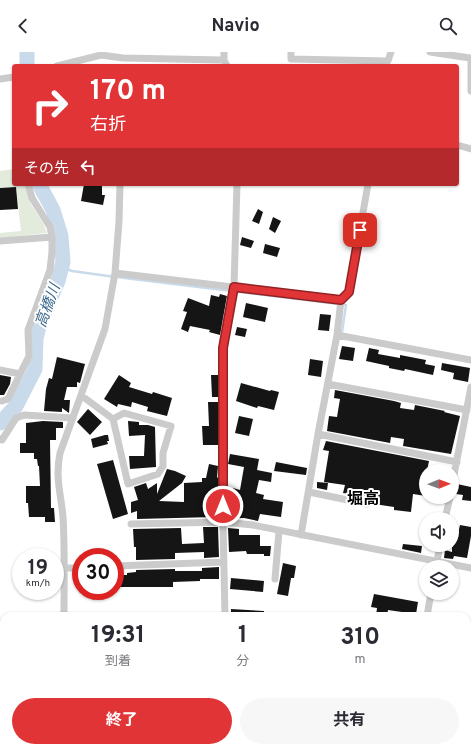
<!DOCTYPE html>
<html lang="ja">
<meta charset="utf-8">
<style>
body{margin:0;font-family:Overpass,"Noto Sans JP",sans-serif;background:#f7f7f7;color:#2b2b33;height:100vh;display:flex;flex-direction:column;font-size:15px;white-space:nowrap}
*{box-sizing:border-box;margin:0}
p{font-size:13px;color:#7c7c81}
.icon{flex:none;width:22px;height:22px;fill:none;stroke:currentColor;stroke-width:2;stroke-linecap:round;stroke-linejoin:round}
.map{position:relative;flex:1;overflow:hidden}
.side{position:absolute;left:0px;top:560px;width:471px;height:140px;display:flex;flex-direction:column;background:#fff;border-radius:12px 12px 0 0;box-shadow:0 1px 3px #0004}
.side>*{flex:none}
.top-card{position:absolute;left:12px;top:12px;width:447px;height:122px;border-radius:4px;box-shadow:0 1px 3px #0004;background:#e13437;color:#fff;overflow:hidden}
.needle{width:26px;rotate:89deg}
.controls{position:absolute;left:419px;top:412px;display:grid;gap:8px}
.controls a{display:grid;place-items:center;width:40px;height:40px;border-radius:50%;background:#fff;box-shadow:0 1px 3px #0004;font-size:20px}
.speed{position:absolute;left:12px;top:496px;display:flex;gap:8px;font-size:20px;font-weight:700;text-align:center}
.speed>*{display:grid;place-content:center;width:52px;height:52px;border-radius:50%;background:#fff;box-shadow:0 1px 3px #0004;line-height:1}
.speed small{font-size:10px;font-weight:400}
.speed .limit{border:6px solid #d22;background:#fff;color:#111}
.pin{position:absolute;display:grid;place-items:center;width:34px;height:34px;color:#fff;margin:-17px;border-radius:8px;box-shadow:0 2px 6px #0006}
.me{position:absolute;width:44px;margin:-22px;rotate:0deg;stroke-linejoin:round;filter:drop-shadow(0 0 3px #0008)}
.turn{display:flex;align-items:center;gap:14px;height:84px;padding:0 12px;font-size:18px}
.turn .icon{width:52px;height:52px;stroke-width:2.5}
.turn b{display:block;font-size:28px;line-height:34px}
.then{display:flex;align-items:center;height:38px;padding:0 12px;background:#0003;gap:8px;font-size:15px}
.eta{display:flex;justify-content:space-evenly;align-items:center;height:68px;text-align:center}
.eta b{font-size:24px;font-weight:700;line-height:28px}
.button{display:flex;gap:8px;margin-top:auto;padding:8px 12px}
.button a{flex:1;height:46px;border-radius:24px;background:#e13437;color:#fff;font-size:16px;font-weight:700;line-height:46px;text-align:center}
.button a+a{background:#f7f7f7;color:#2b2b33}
header{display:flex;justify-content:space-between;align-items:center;height:52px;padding:0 12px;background:#fff;font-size:18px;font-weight:700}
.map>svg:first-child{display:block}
.green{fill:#e3ebdc}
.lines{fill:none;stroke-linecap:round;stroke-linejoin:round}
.stream{stroke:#c9dbeb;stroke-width:2.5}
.river{stroke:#c9dbeb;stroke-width:15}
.building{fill:#151515}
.minor{stroke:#cbcbcb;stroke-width:7}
.secondary{stroke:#b8b8b8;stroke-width:11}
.route-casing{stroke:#922224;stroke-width:10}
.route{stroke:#e13437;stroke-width:7}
.labels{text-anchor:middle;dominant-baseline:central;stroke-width:4;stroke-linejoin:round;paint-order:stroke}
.water-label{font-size:15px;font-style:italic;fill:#3e6a8e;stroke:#fff}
.quarter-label{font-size:16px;font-weight:bold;fill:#000;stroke:#fff}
</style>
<header><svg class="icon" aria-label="back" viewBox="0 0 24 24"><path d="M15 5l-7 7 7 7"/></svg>Navio<svg class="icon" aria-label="search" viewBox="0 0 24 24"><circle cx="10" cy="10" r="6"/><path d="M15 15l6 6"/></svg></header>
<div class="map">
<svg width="471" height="700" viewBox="0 0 471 700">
<rect width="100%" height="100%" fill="#fff"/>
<!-- green -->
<path class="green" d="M14,117V132H25L31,152L43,171L47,181L0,186V181L21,179L16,135L0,136V119Z"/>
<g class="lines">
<!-- stream -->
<path class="stream" d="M62,215L72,219L108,224L346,253L342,280"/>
<!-- river -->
<path class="river" d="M27,0V14
M0,371L16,354L35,317L36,286L40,271L58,229L63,210L61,184L53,158L39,132"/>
</g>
<!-- building -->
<path class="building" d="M84,132H102V143H105L103,153L81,149Z
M16,135L18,157L0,158V136Z
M258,157L263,160L259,172L252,169Z
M273,165L281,169L275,181L269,177Z
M242,185L254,189L251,196L240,193Z
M265,192L280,196L277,205L263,201Z
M220,242L227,244L220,283L209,280L210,278L190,274L188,280L181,277L187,260L183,259L188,246L209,254L211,243L219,245Z
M246,251L268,256L265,270L243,265Z
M320,262L331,263L329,279L318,278Z
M237,275L247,277L245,285L235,283Z
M342,294L355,296L353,309L339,307Z
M369,296L379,298L378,302L400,306V303L426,308L425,312L435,314L433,323L405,317L404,319L389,316V314L366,309Z
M57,305L85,312L80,331L77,330V335H67L64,348H70L69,361L62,356V360L44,359L46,337L49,326L52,327Z
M310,307L323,309L321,325L308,323Z
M442,311L470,316L468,330L453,327L454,321L441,318Z
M0,323L11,325L10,332L4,343H0Z
M119,323L131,331L129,335L152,342L153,340L172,346L167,364L147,359L148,355L132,350L131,355L118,352L117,355L104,347Z
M211,323H218V345H212Z
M241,331L270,339L271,338L279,340L274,358L258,354L257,356L236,349Z
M335,338L394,349L401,351L400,356L414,358L415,353L445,359L444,360L460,364L451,402L403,394L404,387L391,385L390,391L327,379L329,364L337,365L340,347L334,346Z
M208,350H218V393H203L202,374H209Z
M88,357L102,370L90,383L77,370Z
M239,364L253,367L249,384L235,381Z
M43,369L63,370V376H56V388H50L51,456H54L55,470H45V465H29L28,451H26V434H40L39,414H38L37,407H34V401H20V391H26V371Z
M128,369L139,370V373H148L155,375L156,415L130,417L129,404H144L145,383L129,384Z
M105,383H108L109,389H107L108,392L93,396L91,387Z
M326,389L429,409L427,419H426V444L413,442L411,460L394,458V455L374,452L375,445L343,441L345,433L324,430L329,399L323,398Z
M230,402L259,407L257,418L272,421L271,430L259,428L256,441L264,443L263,447L283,450L281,465L260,462L258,469L244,466H230L234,451H231L233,436L240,438L244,415L228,412Z
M113,408L128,462L113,467L97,412Z
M276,410L307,416L306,423L274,419Z
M209,412L218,414L217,426L218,425V458H215V465L137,467V459L131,461V450L138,448L134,435L146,431L148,437L157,431V442L167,417L175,419L186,424L182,431L159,449L184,450V431L202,430V426H206Z
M317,430L328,431L327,438L317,436Z
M457,432L471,435V449L462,448L463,443L456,442Z
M460,473L471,475V484L467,506L454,504L453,507L444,506L445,498L452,500V481L458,482Z
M203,475H218L219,505L204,506V500L175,501V507L136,508V495H134L133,477L181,476L182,492L204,491Z
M228,476L239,477V483H260V494H271L270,504H264V502H247L246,499L229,500Z
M403,492L422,494L421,501L402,497Z
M283,511L296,514L294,526H291L288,544L277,542Z
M219,515V527H200V529L173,530V535H115V523H127V521L136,520V518L175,517V519H202V516Z
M231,526L264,529L263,540L230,537Z
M374,542L418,550L416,562L388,558L387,564H376L377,556L371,555Z
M231,557L264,559V564L231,563Z"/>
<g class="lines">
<!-- minor -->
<path class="minor" d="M224,0V8L227,14
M291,0V7L388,9L391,0
M430,0L470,6
M471,6V39
M57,14L101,3L123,6L224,8
M0,27L14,25
M457,93L471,97
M0,189L52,185L50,175L32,146L28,132
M115,221L341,248
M337,283L471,308
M0,318L20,322L29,304L28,278L50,218L52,200V185
M328,332L467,358
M82,344L113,367L124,361L171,374L163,401V414L158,422L128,432L113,367
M2,349L8,347L20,322
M318,382L457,410
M0,387L2,388L16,366L24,363L73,366
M452,433L471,335
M309,440L367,452
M445,467L450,445
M131,472L223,470L253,473L471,516
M301,483L318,382L337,283L341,248L349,240L368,132
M115,514L224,510
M436,515L440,493
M64,516H81
M275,527L279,479
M64,564C64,531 65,498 63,465C61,441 55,427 60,401L105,277L115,221L119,169L120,132
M225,564L223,470V296L234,235L237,132
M427,564L431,541
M467,615L471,616
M67,696L68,700
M138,700L139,696
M214,700V696
M402,700L403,696"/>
<!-- secondary -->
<path class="secondary" d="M467,683H471
M295,700L339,696"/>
</g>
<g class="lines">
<defs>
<path id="route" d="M223,454V296L234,235L341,248L349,240L360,178"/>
</defs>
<!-- route casing -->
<use href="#route" class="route-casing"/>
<!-- route -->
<use href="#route" class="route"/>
</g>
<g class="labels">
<!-- water labels -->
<g class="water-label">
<text transform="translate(49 254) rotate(-70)">高橋川</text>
</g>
<!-- quarter labels -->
<g class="quarter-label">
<text x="363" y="448">堀高</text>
</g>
</g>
</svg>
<div class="controls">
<a><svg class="needle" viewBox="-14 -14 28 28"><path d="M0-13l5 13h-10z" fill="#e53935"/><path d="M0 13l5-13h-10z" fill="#7c7c81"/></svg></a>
<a><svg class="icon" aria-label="sound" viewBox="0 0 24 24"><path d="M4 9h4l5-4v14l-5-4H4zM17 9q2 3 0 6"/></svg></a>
<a><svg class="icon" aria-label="layers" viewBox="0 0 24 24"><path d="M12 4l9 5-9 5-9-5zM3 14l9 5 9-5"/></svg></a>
</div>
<div class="speed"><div>19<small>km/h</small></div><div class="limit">30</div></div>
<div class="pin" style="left:360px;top:178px;background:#d93025"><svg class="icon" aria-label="arrive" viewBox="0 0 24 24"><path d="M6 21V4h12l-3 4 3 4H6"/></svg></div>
<svg class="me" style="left:223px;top:454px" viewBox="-20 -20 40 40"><circle r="17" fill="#e13437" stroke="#fff" stroke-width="3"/><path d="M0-11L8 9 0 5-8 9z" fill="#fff"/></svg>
<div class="top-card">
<div class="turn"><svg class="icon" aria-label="right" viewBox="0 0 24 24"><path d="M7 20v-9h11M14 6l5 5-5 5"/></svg><div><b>170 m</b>右折</div></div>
<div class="then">その先<svg class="icon" aria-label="left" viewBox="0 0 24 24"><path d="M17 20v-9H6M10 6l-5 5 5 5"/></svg></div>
</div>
<section class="side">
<div class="eta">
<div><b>19:31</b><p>到着</p></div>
<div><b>1</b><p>分</p></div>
<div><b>310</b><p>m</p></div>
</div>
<div class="button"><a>終了</a><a>共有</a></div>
</section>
</div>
